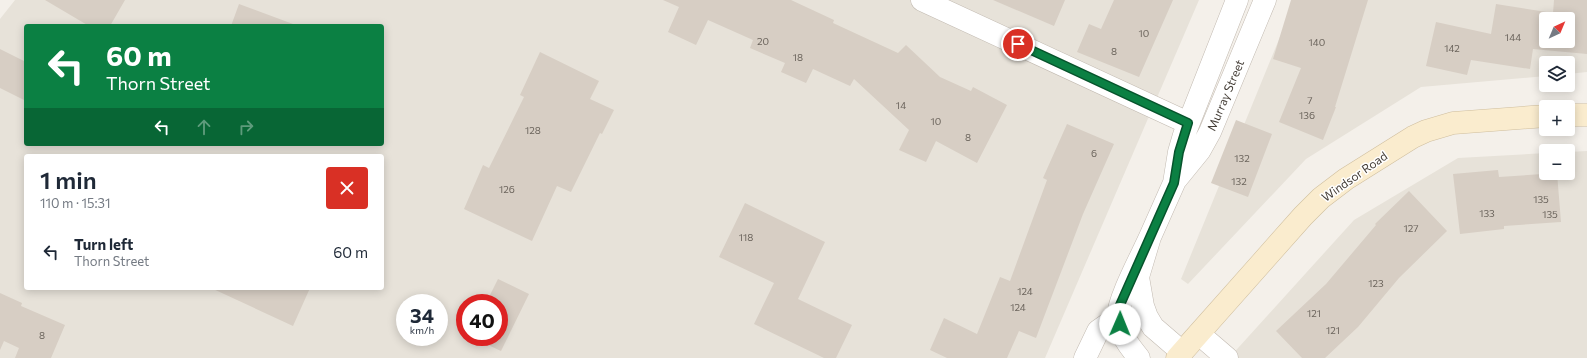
<!DOCTYPE html>
<meta charset="utf-8">
<style>
body{margin:0;font-family:Commissioner,sans-serif;background:#f2f2f3;color:#1f2937;height:100vh;display:flex;flex-direction:column;font-size:15px;white-space:nowrap}
*{box-sizing:border-box;margin:0}
p{font-size:13px;color:#747a83}
.icon{flex:none;width:22px;height:22px;fill:none;stroke:currentColor;stroke-width:2;stroke-linecap:round;stroke-linejoin:round}
.map{position:relative;flex:1;overflow:hidden}
.panel{position:absolute;left:24px;top:154px;width:360px;height:136px;display:flex;flex-direction:column;background:#fff;border-radius:4px;box-shadow:0 2px 10px #0003}
.panel>*{flex:none}
.hud{position:absolute;left:24px;top:24px;width:360px;height:122px;border-radius:4px;box-shadow:0 2px 10px #0003;background:#0b8043;color:#fff;overflow:hidden}
.needle{width:26px;rotate:44deg}
.fabs{position:absolute;left:1539px;top:12px;display:grid;gap:8px}
.fabs a{display:grid;place-items:center;width:36px;height:36px;border-radius:4px;background:#fff;box-shadow:0 2px 10px #0003;font-size:20px}
.speed{position:absolute;left:396px;top:294px;display:flex;gap:8px;font-size:20px;font-weight:700;text-align:center}
.speed>*{display:grid;place-content:center;width:52px;height:52px;border-radius:50%;background:#fff;box-shadow:0 2px 10px #0003;line-height:1}
.speed small{font-size:10px;font-weight:400}
.speed .limit{border:6px solid #d22;background:#fff;color:#111}
.pin{position:absolute;display:grid;place-items:center;width:34px;height:34px;color:#fff;margin:-17px;border:2px solid #fff;border-radius:50%;box-shadow:0 1px 4px #0007}
.me{position:absolute;width:44px;margin:-22px;rotate:1deg;stroke-linejoin:round;filter:drop-shadow(0 0 3px #0008)}
.turn{display:flex;align-items:center;gap:14px;height:84px;padding:0 16px;font-size:18px}
.turn .icon{width:52px;height:52px;stroke-width:2.5}
.turn b{display:block;font-size:28px;line-height:34px}
.lanes{display:flex;align-items:center;height:38px;padding:0 16px;background:#0003;justify-content:center;gap:20px;direction:ltr}
.lanes .off{opacity:.35}
.round{display:grid;place-items:center;flex:none;width:42px;height:42px;border-radius:4px;background:#f2f2f3}
.summary{display:flex;align-items:center;justify-content:space-between;height:68px;padding:0 16px}
h1{font-size:24px;font-weight:600;line-height:30px}
ul{padding:0;list-style:none}
li{display:flex;align-items:center;gap:12px;height:60px;padding:0 16px}
li div{flex:1}
li b{display:block;font-size:15px}
li em{font-style:normal}
.map>svg:first-child{display:block}
.residential{fill:#e7e2d9;fill-rule:evenodd}
.building{fill:#d7cec4;fill-rule:evenodd}
.lines{fill:none;stroke-linecap:round;stroke-linejoin:round}
.minor-casing{stroke:#c2bab1;stroke-width:23}
.tertiary-casing{stroke:#c2bab1;stroke-width:23}
.secondary-casing{stroke:#cfbe9e;stroke-width:23}
.minor{stroke:#fff;stroke-width:22}
.tertiary{stroke:#fff;stroke-width:22}
.secondary{stroke:#faecce;stroke-width:22}
.route-casing{stroke:#07532c;stroke-width:10}
.route{stroke:#0b8043;stroke-width:7}
.labels{text-anchor:middle;dominant-baseline:central;stroke-width:3;stroke-linejoin:round;paint-order:stroke}
.number-label{font-size:10px;fill:#6b645c}
.street-label{font-size:12px;fill:#474039;stroke:#fff}
</style>
<div class="map">
<svg width="1587" height="358" viewBox="0 0 1587 358">
<rect width="100%" height="100%" fill="#f4f0ea"/>
<!-- residential -->
<path class="residential" d="M15,0H1199L1045,358H0V19ZM26,26H382V144H26ZM26,156H382V288H26ZM405,303H439V337H405ZM465,303H499V337H465Z
M1295,0H1587V72L1568,74V63H1546V76L1421,87L1306,159L1188,284L1181,279ZM1546,19H1568V41H1546Z
M1587,151V358H1229L1354,220L1458,158L1546,153V173H1568V152Z"/>
<!-- building -->
<path class="building" d="M45,0H125L110,26H89Z
M663,0H791L834,20L833,23L898,53L906,45L940,77L971,91L973,87L1007,105L977,163L936,141L926,162L899,150L909,130L854,79L850,86L813,69L806,83L781,72L785,63L750,48L753,40L708,20L696,45L668,32L679,7Z
M993,0H1065L1054,26Z
M1114,0H1173L1139,77L1077,52L1089,24L1101,29Z
M1291,0H1368L1335,107H1336L1323,140L1279,122L1301,68L1273,59Z
M1554,0H1587V54L1533,49L1530,69L1471,60L1467,75L1426,66L1436,22L1491,34L1496,4L1553,13ZM1546,19H1568V41H1546Z
M239,4L293,24L292,26H231Z
M0,49L26,62V101L0,88Z
M540,52L599,81L590,99L614,110L602,134L600,133L571,192L557,186L532,241L464,209L483,165L489,168L524,97L520,95Z
M1236,120L1272,134L1248,197L1211,183Z
M1067,124L1114,144L1083,214L1036,338L1019,331L1007,358H947L930,350L944,318L977,334L1000,277L1010,281L1047,180L1043,178Z
M1498,170L1499,177L1557,173L1561,222L1504,226V229L1460,234L1453,174Z
M1409,191L1447,231L1399,278L1358,327L1325,358H1302L1276,331L1326,284L1376,225L1375,224Z
M745,203L825,242L798,299L852,325L836,358H824L754,324L774,283L719,257Z
M498,279L529,294L501,351L471,337H499V303H486Z
M211,288H310L293,326Z
M0,293L22,303L21,306L65,325L51,358H15L19,348L4,341L0,350Z"/>
<g class="lines">
<defs>
<path id="minor" d="M922,0L1188,123
M1199,334L1227,358
M1085,358L1098,331L1118,317"/>
<path id="tertiary" d="M1174,182L1200,150L1210,132L1265,0
M1150,237L1174,183L1179,152L1184,135L1237,0
M1139,358C1129,346 1119,333 1118,317C1118,299 1142,255 1150,237L1138,277L1143,306L1147,317L1153,327L1182,352"/>
<path id="secondary" d="M1568,115H1587
M1177,358L1303,216L1321,198L1346,179L1413,137L1426,131L1453,123L1546,116"/>
</defs>
<!-- minor casing -->
<use href="#minor" class="minor-casing"/>
<!-- tertiary casing -->
<use href="#tertiary" class="tertiary-casing"/>
<!-- secondary casing -->
<use href="#secondary" class="secondary-casing"/>
<!-- minor -->
<use href="#minor" class="minor"/>
<!-- tertiary -->
<use href="#tertiary" class="tertiary"/>
<!-- secondary -->
<use href="#secondary" class="secondary"/>
</g>
<g class="lines">
<defs>
<path id="route" d="M1018,44L1188,123L1179,152L1174,183L1120,305L1118,318L1120,324"/>
</defs>
<!-- route casing -->
<use href="#route" class="route-casing"/>
<!-- route -->
<use href="#route" class="route"/>
</g>
<g class="labels">
<!-- number labels -->
<g class="number-label">
<text x="1144" y="33">10</text>
<text x="1513" y="37">144</text>
<text x="763" y="41">20</text>
<text x="1317" y="42">140</text>
<text x="1452" y="48">142</text>
<text x="1114" y="51">8</text>
<text x="798" y="57">18</text>
<text x="1310" y="100">7</text>
<text x="901" y="105">14</text>
<text x="1307" y="115">136</text>
<text x="936" y="121">10</text>
<text x="533" y="130">128</text>
<text x="968" y="137">8</text>
<text x="1094" y="153">6</text>
<text x="1242" y="158">132</text>
<text x="1239" y="181">132</text>
<text x="507" y="189">126</text>
<text x="1541" y="199">135</text>
<text x="1487" y="213">133</text>
<text x="1550" y="214">135</text>
<text x="1411" y="228">127</text>
<text x="746" y="237">118</text>
<text x="1376" y="283">123</text>
<text x="1025" y="291">124</text>
<text x="1018" y="307">124</text>
<text x="1314" y="313">121</text>
<text x="1333" y="330">121</text>
<text x="42" y="335">8</text>
</g>
<!-- street labels -->
<g class="street-label">
<text transform="translate(1225 95) rotate(-67)">Murray Street</text>
<text transform="translate(1354 176) rotate(-35)">Windsor Road</text>
</g>
</g>
</svg>
<div class="fabs">
<a><svg class="needle" viewBox="-14 -14 28 28"><path d="M0-13l5 13h-10z" fill="#e53935"/><path d="M0 13l5-13h-10z" fill="#747a83"/></svg></a>
<a><svg class="icon" aria-label="layers" viewBox="0 0 24 24"><path d="M12 4l9 5-9 5-9-5zM3 14l9 5 9-5"/></svg></a>
<a>+</a>
<a>−</a>
</div>
<div class="speed"><div>34<small>km/h</small></div><div class="limit">40</div></div>
<div class="pin" style="left:1018px;top:44px;background:#d93025"><svg class="icon" aria-label="arrive" viewBox="0 0 24 24"><path d="M6 21V4h12l-3 4 3 4H6"/></svg></div>
<svg class="me" style="left:1120px;top:324px" viewBox="-20 -20 40 40"><circle r="19" fill="#fff"/><path d="M0-13L10 11 0 6-10 11z" fill="#0b8043"/></svg>
<div class="hud">
<div class="turn"><svg class="icon" aria-label="left" viewBox="0 0 24 24"><path d="M17 20v-9H6M10 6l-5 5 5 5"/></svg><div><b>60 m</b>Thorn Street</div></div>
<div class="lanes"><svg class="icon" aria-label="left" viewBox="0 0 24 24"><path d="M17 20v-9H6M10 6l-5 5 5 5"/></svg><svg class="icon off" aria-label="ahead" viewBox="0 0 24 24"><path d="M12 20V5M6 11l6-6 6 6"/></svg><svg class="icon off" aria-label="right" viewBox="0 0 24 24"><path d="M7 20v-9h11M14 6l5 5-5 5"/></svg></div>
</div>
<section class="panel">
<div class="summary"><div><h1>1 min</h1><p>110 m · 15:31</p></div><a class="round" style="background:#d93025;color:#fff"><svg class="icon" aria-label="close" viewBox="0 0 24 24"><path d="M6 6l12 12M18 6L6 18"/></svg></a></div>
<ul>
<li><svg class="icon" aria-label="left" viewBox="0 0 24 24"><path d="M17 20v-9H6M10 6l-5 5 5 5"/></svg><div><b>Turn left</b><p>Thorn Street</p></div><em>60 m</em></li>
</ul>
</section>
</div>
